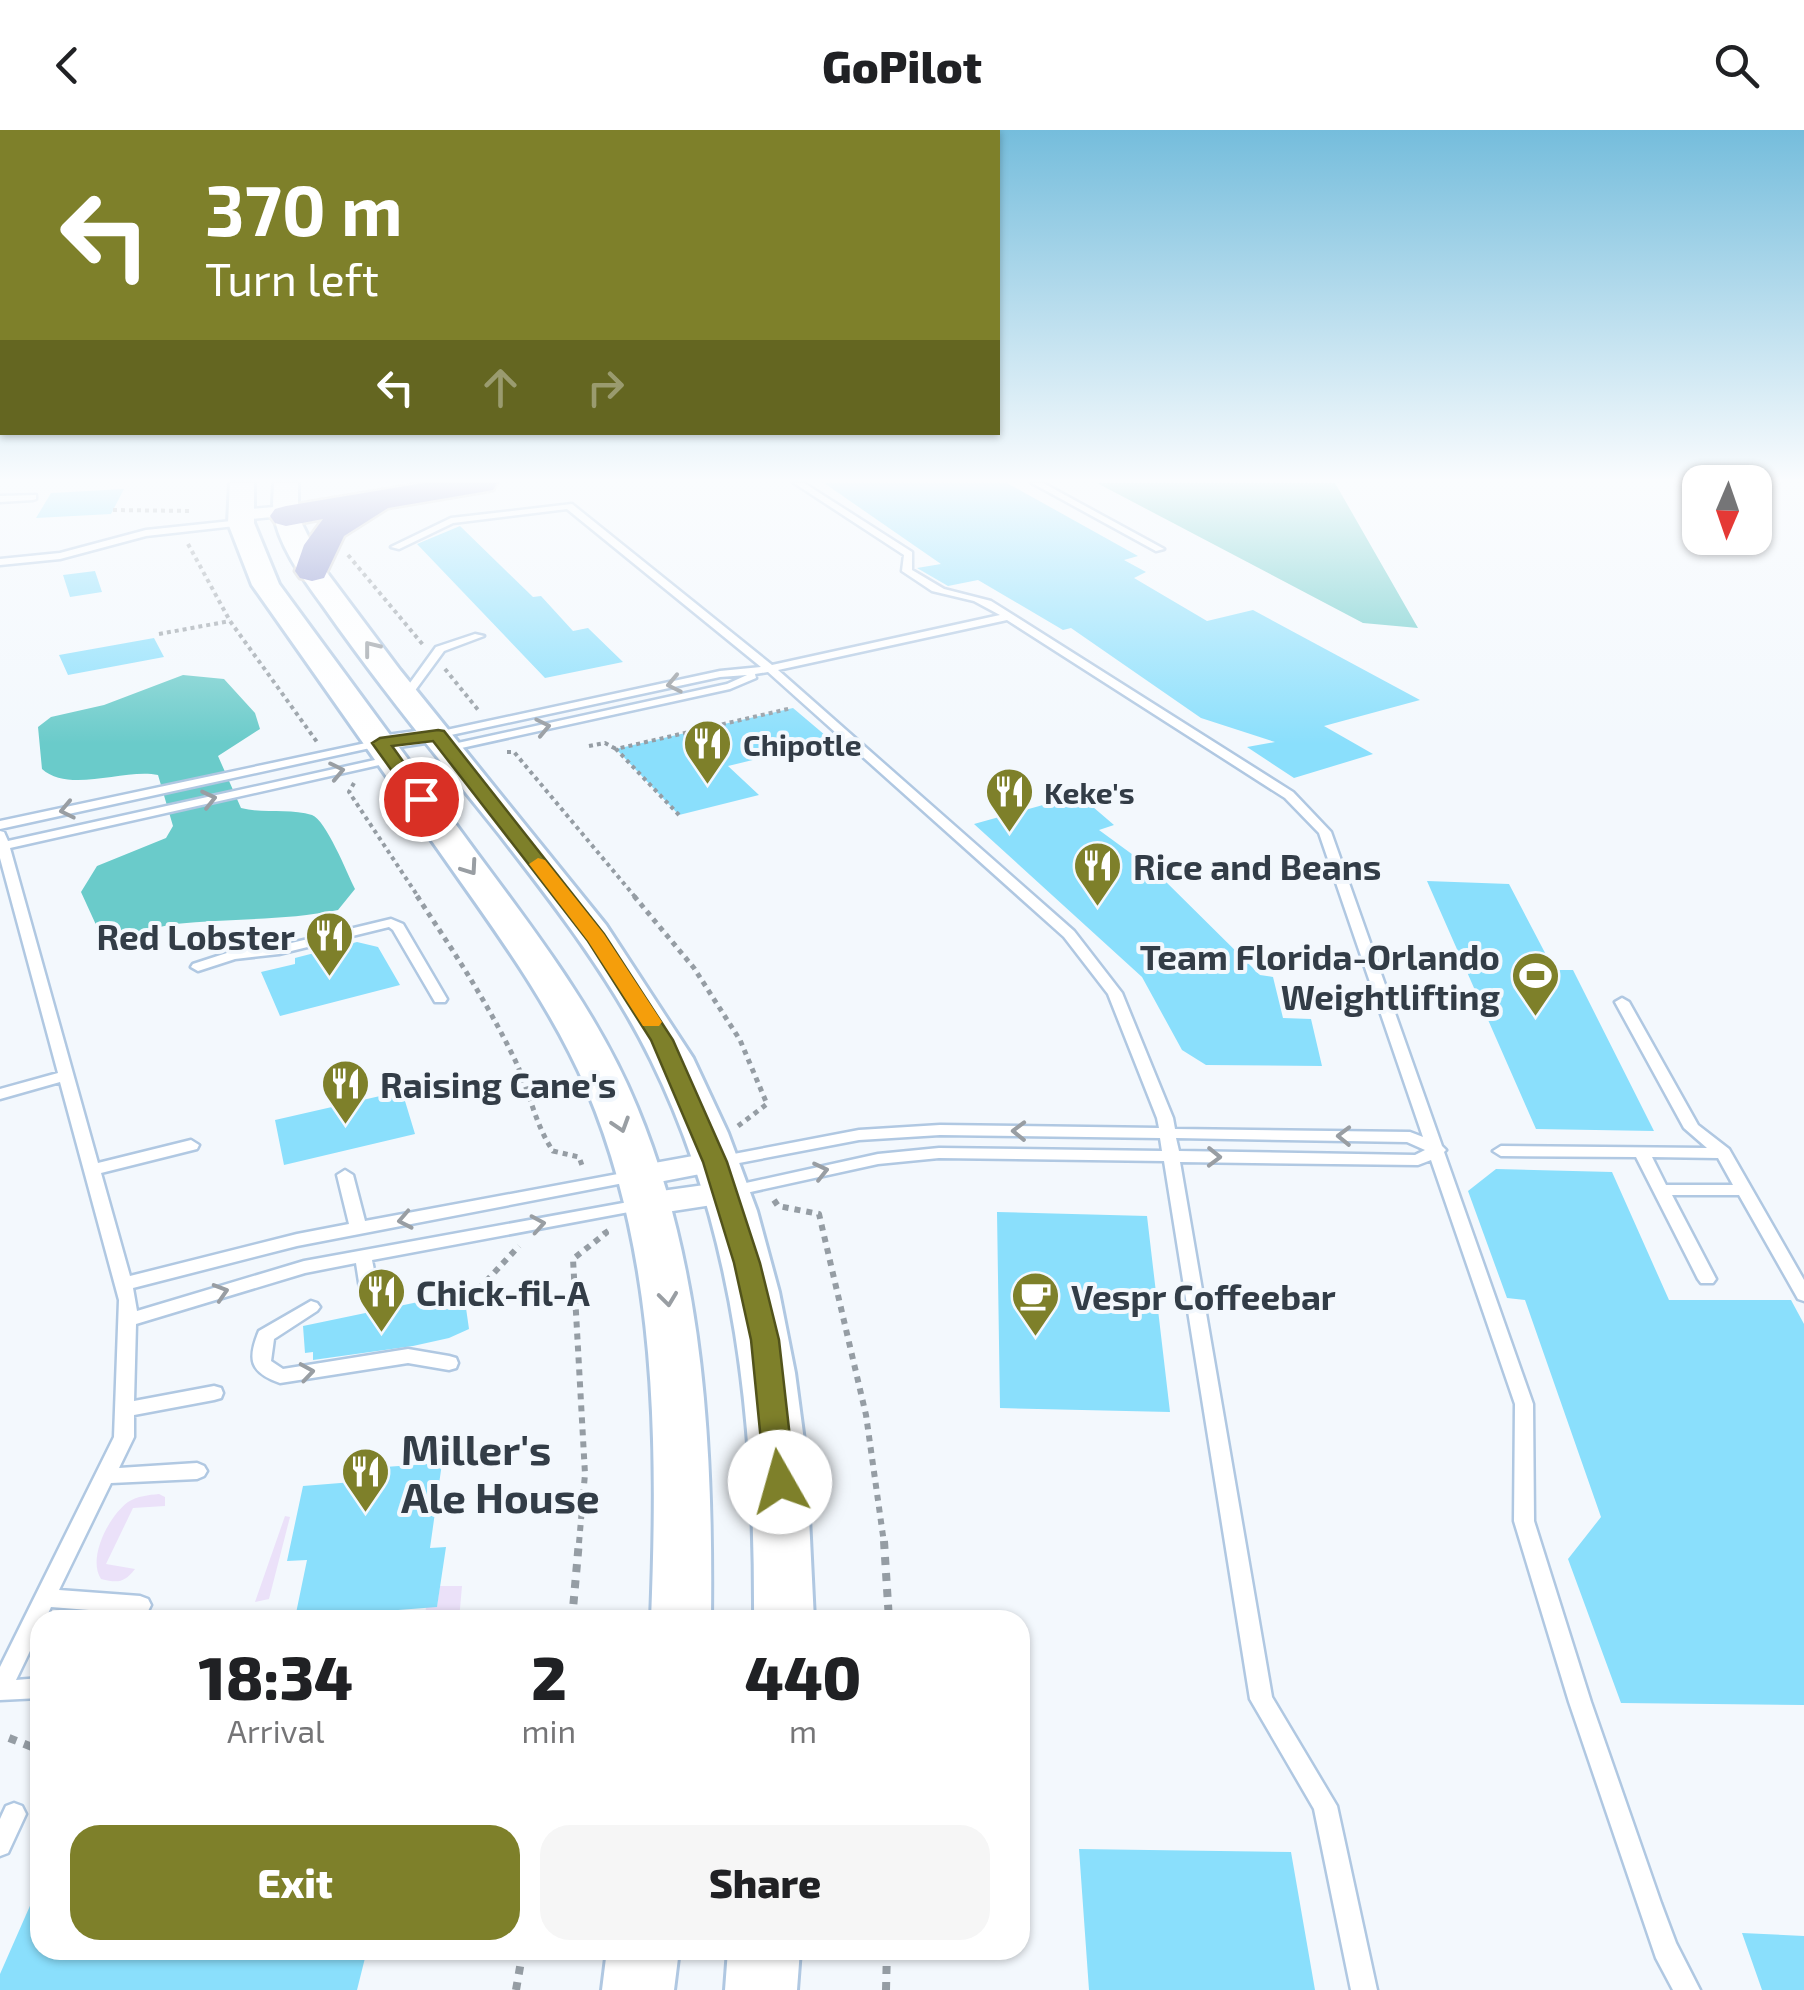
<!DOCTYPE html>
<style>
body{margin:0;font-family:"Exo 2",sans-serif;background:#f6f6f6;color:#202124;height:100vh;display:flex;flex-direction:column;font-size:38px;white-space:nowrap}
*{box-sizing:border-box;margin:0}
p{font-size:32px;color:#757577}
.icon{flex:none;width:55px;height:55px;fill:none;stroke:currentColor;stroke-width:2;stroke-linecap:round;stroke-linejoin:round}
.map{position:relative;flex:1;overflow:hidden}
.drawer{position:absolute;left:30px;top:1480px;width:1000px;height:350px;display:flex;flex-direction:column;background:#fff;border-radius:30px;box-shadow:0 2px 8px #0004}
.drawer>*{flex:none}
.guide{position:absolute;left:0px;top:0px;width:1000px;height:305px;box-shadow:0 2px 8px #0004;background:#7e802a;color:#fff;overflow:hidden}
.needle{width:65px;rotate:182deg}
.fabs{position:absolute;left:1682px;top:335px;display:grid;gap:20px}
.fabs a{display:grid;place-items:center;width:90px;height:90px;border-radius:20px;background:#fff;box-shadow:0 2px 8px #0004;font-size:50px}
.pin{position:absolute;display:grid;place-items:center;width:85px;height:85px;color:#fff;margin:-42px;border:5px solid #fff;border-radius:50%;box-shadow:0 2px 10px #0007}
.me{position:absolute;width:110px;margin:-55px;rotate:353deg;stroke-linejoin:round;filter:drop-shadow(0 0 8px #0008)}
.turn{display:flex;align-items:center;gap:35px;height:210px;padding:0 40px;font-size:45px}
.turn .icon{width:130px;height:130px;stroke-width:2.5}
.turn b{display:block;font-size:70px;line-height:85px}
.lanes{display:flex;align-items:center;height:95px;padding:0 40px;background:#0003;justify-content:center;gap:50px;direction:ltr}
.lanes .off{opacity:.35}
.eta{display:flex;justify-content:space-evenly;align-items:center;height:170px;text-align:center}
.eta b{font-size:60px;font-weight:800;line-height:70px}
.button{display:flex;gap:20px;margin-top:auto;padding:20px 40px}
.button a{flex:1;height:115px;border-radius:30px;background:#7e802a;color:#fff;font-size:40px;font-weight:800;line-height:115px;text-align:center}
.button a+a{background:#f6f6f6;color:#202124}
header{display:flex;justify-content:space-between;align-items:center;height:130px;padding:0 40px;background:#fff;font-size:45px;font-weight:800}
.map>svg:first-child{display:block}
.green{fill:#ebe1f9}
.water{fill:#6acbca}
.building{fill:#8adffc}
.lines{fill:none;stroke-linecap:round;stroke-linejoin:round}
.lane-casing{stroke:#b0c8e2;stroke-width:5}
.street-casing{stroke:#b0c8e2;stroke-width:5}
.secondary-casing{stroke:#b0c8e2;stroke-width:6}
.highway-casing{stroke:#d2d4d7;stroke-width:5}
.path-far3{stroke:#959da4;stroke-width:4;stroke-dasharray:4 4;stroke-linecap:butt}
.path-far2{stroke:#959da4;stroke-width:5;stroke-dasharray:5 5;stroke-linecap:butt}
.path-far1{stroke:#959da4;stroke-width:6;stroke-dasharray:6 6;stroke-linecap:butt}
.path{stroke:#959da4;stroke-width:8;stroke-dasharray:8 8;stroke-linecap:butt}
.lane{fill:#fff;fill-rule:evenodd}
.street{fill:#fff;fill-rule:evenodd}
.secondary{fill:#fff;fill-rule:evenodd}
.highway{fill:#858dca;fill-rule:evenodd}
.oneway{stroke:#999ea3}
.route{fill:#7e802a;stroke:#52531b;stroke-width:2.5}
.slow{fill:#f59e0b}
.labels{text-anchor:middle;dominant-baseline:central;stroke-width:8;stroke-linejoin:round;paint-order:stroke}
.far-poi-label{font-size:30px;font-weight:bold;fill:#333d47;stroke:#f3f8fd;text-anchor:start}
.poi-label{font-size:35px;font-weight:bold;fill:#333d47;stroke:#f3f8fd;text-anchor:start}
.near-poi-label{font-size:42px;font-weight:bold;fill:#333d47;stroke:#f3f8fd;text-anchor:start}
</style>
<header><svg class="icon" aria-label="back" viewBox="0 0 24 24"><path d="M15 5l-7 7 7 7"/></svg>GoPilot<svg class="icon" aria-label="search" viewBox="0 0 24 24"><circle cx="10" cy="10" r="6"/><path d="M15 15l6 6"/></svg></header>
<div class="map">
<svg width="1804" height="1860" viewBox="0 0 1804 1860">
<rect width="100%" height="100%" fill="#f3f8fd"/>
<!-- green -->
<path class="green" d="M159,1364L165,1367V1376L133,1378L106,1434L135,1439C124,1453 118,1453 101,1449C87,1428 109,1386 128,1372C138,1366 148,1365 159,1364Z
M285,1386L290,1387L269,1469L255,1472Z
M440,1456H462L459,1490H425L426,1477L437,1476Z"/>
<!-- water -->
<path class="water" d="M1097,353H1335L1418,498L1363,493Z
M183,545L224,549L255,583L260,599L218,626L241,678C264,684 290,678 312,685C326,690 347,743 355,759L338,780C284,791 230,788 175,794C152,797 130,808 107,807L97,797L81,762L97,736L166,708L173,696L158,645C124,638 70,664 42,639L38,597L51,587L104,575Z"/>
<!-- building -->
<path class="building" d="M824,353H1007L1138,426L1124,430L1146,442L1134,448L1207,491L1253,480L1420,570L1324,596L1373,624L1294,648L1247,617L1275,612L1201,588L1071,498L1063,500L978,450L948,456L917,438L941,434Z
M124,359L111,384L36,388L51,363Z
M460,396L533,467L541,466L573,501L588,498L623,532L545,548L417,414Z
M95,441L102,462L70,467L63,445Z
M154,508L164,527L68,545L59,525Z
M793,578L832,611L728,636L759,665L679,685L616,619Z
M1079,665L1114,695L1099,700L1155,741L1260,845L1273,847L1283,888L1311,889L1322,936L1206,935L1182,920L1142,847L974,694Z
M1427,751L1509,754L1554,840H1573L1654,1001L1536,999Z
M357,812L378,817L400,855L280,886L261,842L295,834V828Z
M402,961L415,1004L284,1035L275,990Z
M1496,1039L1612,1042L1669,1170H1791L1804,1194V1575L1621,1573L1568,1429L1601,1387L1525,1170L1507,1168L1468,1061Z
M997,1082L1147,1086L1170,1282L1000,1278Z
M423,1171V1175L465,1171L469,1199L449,1208L413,1216L313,1230V1222L305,1223L303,1196Z
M442,1333L430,1418L446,1417L437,1477L295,1488L307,1430L287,1431L303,1356L353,1352L356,1339Z
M1079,1719L1291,1722L1315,1860H1089Z
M40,1753V1820H367L357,1860H0V1844Z
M1742,1803L1804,1806V1860H1762Z"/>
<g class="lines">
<defs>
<path id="lane" d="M794,353H804L912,422V440L944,459L991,471L1293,662L1331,702L1442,1016L1446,1020L1444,1022L1533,1274L1534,1391L1591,1572L1661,1773L1676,1813L1700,1860H1673L1656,1828L1569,1572L1514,1391L1515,1274L1431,1030L1418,1035L1180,1032L1272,1567L1337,1676L1377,1860H1351L1314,1679L1250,1569L1164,1031L939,1028L878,1034L728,1067L720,1062L728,1057L878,1024L939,1018L1162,1021L1160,1008L940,1005L859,1010L718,1037L710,1032L718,1027L859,1000L940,995L1159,998L1157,988L1108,864L1064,807L768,542L755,544L756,548L730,559L448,621L442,618L444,616L727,554L747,545L720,547L437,608L431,605L437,602L720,541L761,537L567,379L453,393L399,419L391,417L451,388L572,374L772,535L1000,485L974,471L932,461L902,441L904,425ZM1007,490L1285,668L1319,703L1423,1007L1410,1002L1175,999L1173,988L1122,863L1074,801L778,540ZM1176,1008L1407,1012L1425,1020L1415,1025L1179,1021Z
M1032,353H1043L1164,419L1156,421Z
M36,365V369L33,370L0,372V366Z
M241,390L245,393L244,395L146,406L60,429L0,435V429L60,423L146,400Z
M475,504L484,506L444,521L411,566H403L402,564L436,517Z
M380,610L384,611V615L0,699V691Z
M393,626L399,629L397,631L10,718L98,1033L191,1010L199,1015L197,1019L101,1043L130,1146L297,1104L349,1094L337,1045L345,1040L353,1045L365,1091L634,1041L642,1046L634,1051L297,1116L133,1158L137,1181L304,1131L645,1069L651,1070L653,1074L651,1078L645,1079L372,1130L379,1165L376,1169H364L361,1165L356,1133L305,1143L136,1194L134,1271L214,1256L221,1258L223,1263L221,1268L214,1270L134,1285V1307L119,1338L197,1333L204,1336L207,1341L204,1346L197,1349L111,1353L59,1460L140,1466L148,1469L151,1475L148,1481L140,1484L51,1477L45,1490H40V1500L16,1550L40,1548V1568L0,1570V1537L114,1307L119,1170L60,952L0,969V959L58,943L0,728V701L4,702L8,711Z
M391,789L403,794L447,869L445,872H435L393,800L389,797L279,824L235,829L198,841L191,837L193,834L233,821L279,816Z
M1622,868L1629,872L1698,995L1729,1019L1804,1150V1171L1798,1169L1739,1065H1672L1716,1149L1713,1153H1701L1698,1149L1636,1027L1501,1026L1493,1021L1501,1016L1707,1018L1684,998L1615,872ZM1652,1027L1718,1028L1733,1055H1666Z
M311,1171L317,1173L320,1177L317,1181L274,1209L271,1231L283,1239L408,1219L449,1226L456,1228L458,1233L456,1238L449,1240L408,1233L280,1253C250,1242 247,1230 259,1201Z
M14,1673L22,1676L26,1684L8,1723L0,1726V1689L6,1676Z"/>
<path id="street" d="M286,376L292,377V385L240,390L231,385L240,380Z
M437,598L445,600L448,605L445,610L380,620L369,613L380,606Z
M715,1022L726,1025L731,1032L726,1039L638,1056L626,1053L622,1046L626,1039L638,1036Z
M726,1052L738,1055L743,1063L738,1071L647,1085L635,1082L630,1074L635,1066L647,1063Z"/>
<path id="secondary" d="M230,353H254V393L279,454C345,544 411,633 476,722C536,803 599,884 637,977C704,1139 713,1317 711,1490H651C658,1313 657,1126 587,960C551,876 496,802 444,728C380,637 316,546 252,455L228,393Z
M274,353H298V386L325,440L400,540L606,795L693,928L728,1003L757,1081L779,1162L795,1243L806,1326L814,1490H754C755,1298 737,1105 651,930C611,848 554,775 499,704C439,629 378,555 323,476C305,451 278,416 274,384C272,374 274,363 274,353Z
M607,1820H679L674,1860H602Z
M728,1820H800L797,1860H725Z"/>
<path id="highway" d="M424,353H497L493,360L482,362L388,378L344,406L324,448L312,451L300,448L295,441L304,415L323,389L286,396L275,393L270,386L275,379L286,376Z"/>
</defs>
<!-- lane casing -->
<use href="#lane" class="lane-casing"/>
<!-- street casing -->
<use href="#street" class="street-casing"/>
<!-- secondary casing -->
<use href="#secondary" class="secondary-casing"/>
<!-- highway casing -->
<use href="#highway" class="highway-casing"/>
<!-- path-far3 -->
<path class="path-far3" d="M113,380L191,381
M188,414L230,491L317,612
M348,425L424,516
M159,504L230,491
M445,539L479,581
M589,616L605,613L616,619
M507,622H514L636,768
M354,653L349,662L419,768
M679,685L616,619L792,578"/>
<!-- path-far2 -->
<path class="path-far2" d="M417,766C452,819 486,870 514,928C529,958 534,993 553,1021L579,1027L583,1038
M634,766L694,838L740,910L767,974L738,996"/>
<!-- path-far1 -->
<path class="path-far1" d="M774,1070L778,1076L819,1084L866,1285L884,1413
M478,1160L519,1116
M579,1413L585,1344L573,1129L606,1103L604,1100"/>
<!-- path -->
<path class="path" d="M884,1411L889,1490
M572,1490L579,1411
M9,1608L40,1620
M516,1860L523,1820
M886,1860L887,1820"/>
<!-- lane -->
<use href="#lane" class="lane"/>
<!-- street -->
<use href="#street" class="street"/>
<!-- secondary -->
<use href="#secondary" class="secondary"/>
<!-- highway -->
<use href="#highway" class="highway"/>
</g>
<!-- one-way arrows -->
<defs><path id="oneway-chevron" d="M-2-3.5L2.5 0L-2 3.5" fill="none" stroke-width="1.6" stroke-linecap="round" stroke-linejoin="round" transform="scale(2.5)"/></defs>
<g class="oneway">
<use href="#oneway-chevron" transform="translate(371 518) rotate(-128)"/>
<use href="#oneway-chevron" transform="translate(674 554) rotate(168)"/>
<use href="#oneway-chevron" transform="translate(543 597) rotate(-12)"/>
<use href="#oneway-chevron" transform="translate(337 641) rotate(-12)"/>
<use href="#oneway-chevron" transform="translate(209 669) rotate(-13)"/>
<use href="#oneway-chevron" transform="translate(67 680) rotate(168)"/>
<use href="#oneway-chevron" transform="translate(470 738) rotate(55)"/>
<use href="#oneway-chevron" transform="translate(621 995) rotate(72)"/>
<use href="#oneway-chevron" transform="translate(1019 1001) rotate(-179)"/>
<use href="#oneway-chevron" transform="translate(1344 1006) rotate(-179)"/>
<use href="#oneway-chevron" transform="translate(1214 1027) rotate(1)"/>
<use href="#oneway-chevron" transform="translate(821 1041) rotate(-13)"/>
<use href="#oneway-chevron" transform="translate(405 1090) rotate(169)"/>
<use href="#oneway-chevron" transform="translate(538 1094) rotate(-10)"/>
<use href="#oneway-chevron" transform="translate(221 1162) rotate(-17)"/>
<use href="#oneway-chevron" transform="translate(668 1169) rotate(83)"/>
<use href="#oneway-chevron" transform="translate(307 1242) rotate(-9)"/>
</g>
<!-- sky -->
<linearGradient id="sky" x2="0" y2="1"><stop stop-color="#75bddc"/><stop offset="0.57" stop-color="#fafcfe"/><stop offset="1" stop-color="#fafcfe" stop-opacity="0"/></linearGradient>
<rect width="1804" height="614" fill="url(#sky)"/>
<!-- route -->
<path class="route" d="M438,600L444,601L604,804L673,910L727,1032L760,1133L779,1210L795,1352L791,1361L780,1364L770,1361L765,1352L751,1210L734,1133L703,1032L651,910L588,811L433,611L392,616L430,669L421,674L415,673L372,613L380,608Z"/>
<!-- slow -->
<path class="slow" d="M538,728L545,730L604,804L662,892L659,896H643L588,811L529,734Z"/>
<!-- icons -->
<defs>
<symbol id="restaurant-pin" viewBox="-11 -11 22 30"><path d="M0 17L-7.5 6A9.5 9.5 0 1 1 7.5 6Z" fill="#7e802a" stroke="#f3f8fd"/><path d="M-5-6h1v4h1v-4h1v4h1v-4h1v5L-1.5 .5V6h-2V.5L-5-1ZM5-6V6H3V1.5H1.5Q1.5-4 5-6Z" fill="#fff"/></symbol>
<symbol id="stadium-pin" viewBox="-11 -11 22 30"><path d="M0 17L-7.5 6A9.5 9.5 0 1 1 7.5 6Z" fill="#7e802a" stroke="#f3f8fd"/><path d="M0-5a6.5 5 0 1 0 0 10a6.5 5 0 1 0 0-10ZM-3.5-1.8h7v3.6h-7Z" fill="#fff"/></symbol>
<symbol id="cafe-pin" viewBox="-11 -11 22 30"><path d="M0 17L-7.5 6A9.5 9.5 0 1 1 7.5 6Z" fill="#7e802a" stroke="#f3f8fd"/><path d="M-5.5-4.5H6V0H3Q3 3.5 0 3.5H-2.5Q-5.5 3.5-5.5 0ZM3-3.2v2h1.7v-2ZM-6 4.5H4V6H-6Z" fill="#fff"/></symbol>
</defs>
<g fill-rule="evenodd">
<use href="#restaurant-pin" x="680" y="586" width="55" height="75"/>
<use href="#restaurant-pin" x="982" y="634" width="55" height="75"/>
<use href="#restaurant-pin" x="1070" y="708" width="55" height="75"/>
<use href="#restaurant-pin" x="302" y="778" width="55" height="75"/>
<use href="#stadium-pin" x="1508" y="818" width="55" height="75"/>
<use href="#restaurant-pin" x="318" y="926" width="55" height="75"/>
<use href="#restaurant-pin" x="354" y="1134" width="55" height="75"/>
<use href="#cafe-pin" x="1008" y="1138" width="55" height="75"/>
<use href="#restaurant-pin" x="338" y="1314" width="55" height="75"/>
</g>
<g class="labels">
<!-- far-poi labels -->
<g class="far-poi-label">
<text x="743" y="614">Chipotle</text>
<text x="1044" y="662">Keke's</text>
</g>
<!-- poi labels -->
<g class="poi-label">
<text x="1133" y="736">Rice and Beans</text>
<text x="295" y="806" text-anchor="end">Red Lobster</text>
<text x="1500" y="826" text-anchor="end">Team Florida-Orlando<tspan x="1500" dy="40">Weightlifting</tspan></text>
<text x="380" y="954">Raising Cane's</text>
<text x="416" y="1162">Chick-fil-A</text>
<text x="1071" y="1166">Vespr Coffeebar</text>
</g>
<!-- near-poi labels -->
<g class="near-poi-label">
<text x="401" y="1318">Miller's<tspan x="401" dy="48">Ale House</tspan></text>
</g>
</g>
</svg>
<div class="fabs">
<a><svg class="needle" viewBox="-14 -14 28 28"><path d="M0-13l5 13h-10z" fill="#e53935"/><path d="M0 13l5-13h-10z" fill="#757577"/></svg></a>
</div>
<div class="pin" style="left:421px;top:669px;background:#d93025"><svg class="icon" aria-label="arrive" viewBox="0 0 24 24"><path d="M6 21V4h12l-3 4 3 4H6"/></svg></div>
<svg class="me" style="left:780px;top:1352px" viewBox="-20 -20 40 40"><circle r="19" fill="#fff"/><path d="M0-13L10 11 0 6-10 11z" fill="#7e802a"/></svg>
<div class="guide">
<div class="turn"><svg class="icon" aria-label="left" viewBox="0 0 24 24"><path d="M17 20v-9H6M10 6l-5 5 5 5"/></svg><div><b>370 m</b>Turn left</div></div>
<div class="lanes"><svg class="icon" aria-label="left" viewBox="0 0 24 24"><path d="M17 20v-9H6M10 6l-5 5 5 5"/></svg><svg class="icon off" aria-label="ahead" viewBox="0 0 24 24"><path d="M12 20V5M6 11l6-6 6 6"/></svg><svg class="icon off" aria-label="right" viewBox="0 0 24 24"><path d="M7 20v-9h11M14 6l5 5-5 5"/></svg></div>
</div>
<section class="drawer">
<div class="eta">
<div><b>18:34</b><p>Arrival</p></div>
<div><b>2</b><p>min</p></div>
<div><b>440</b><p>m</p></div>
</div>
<div class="button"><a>Exit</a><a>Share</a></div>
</section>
</div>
